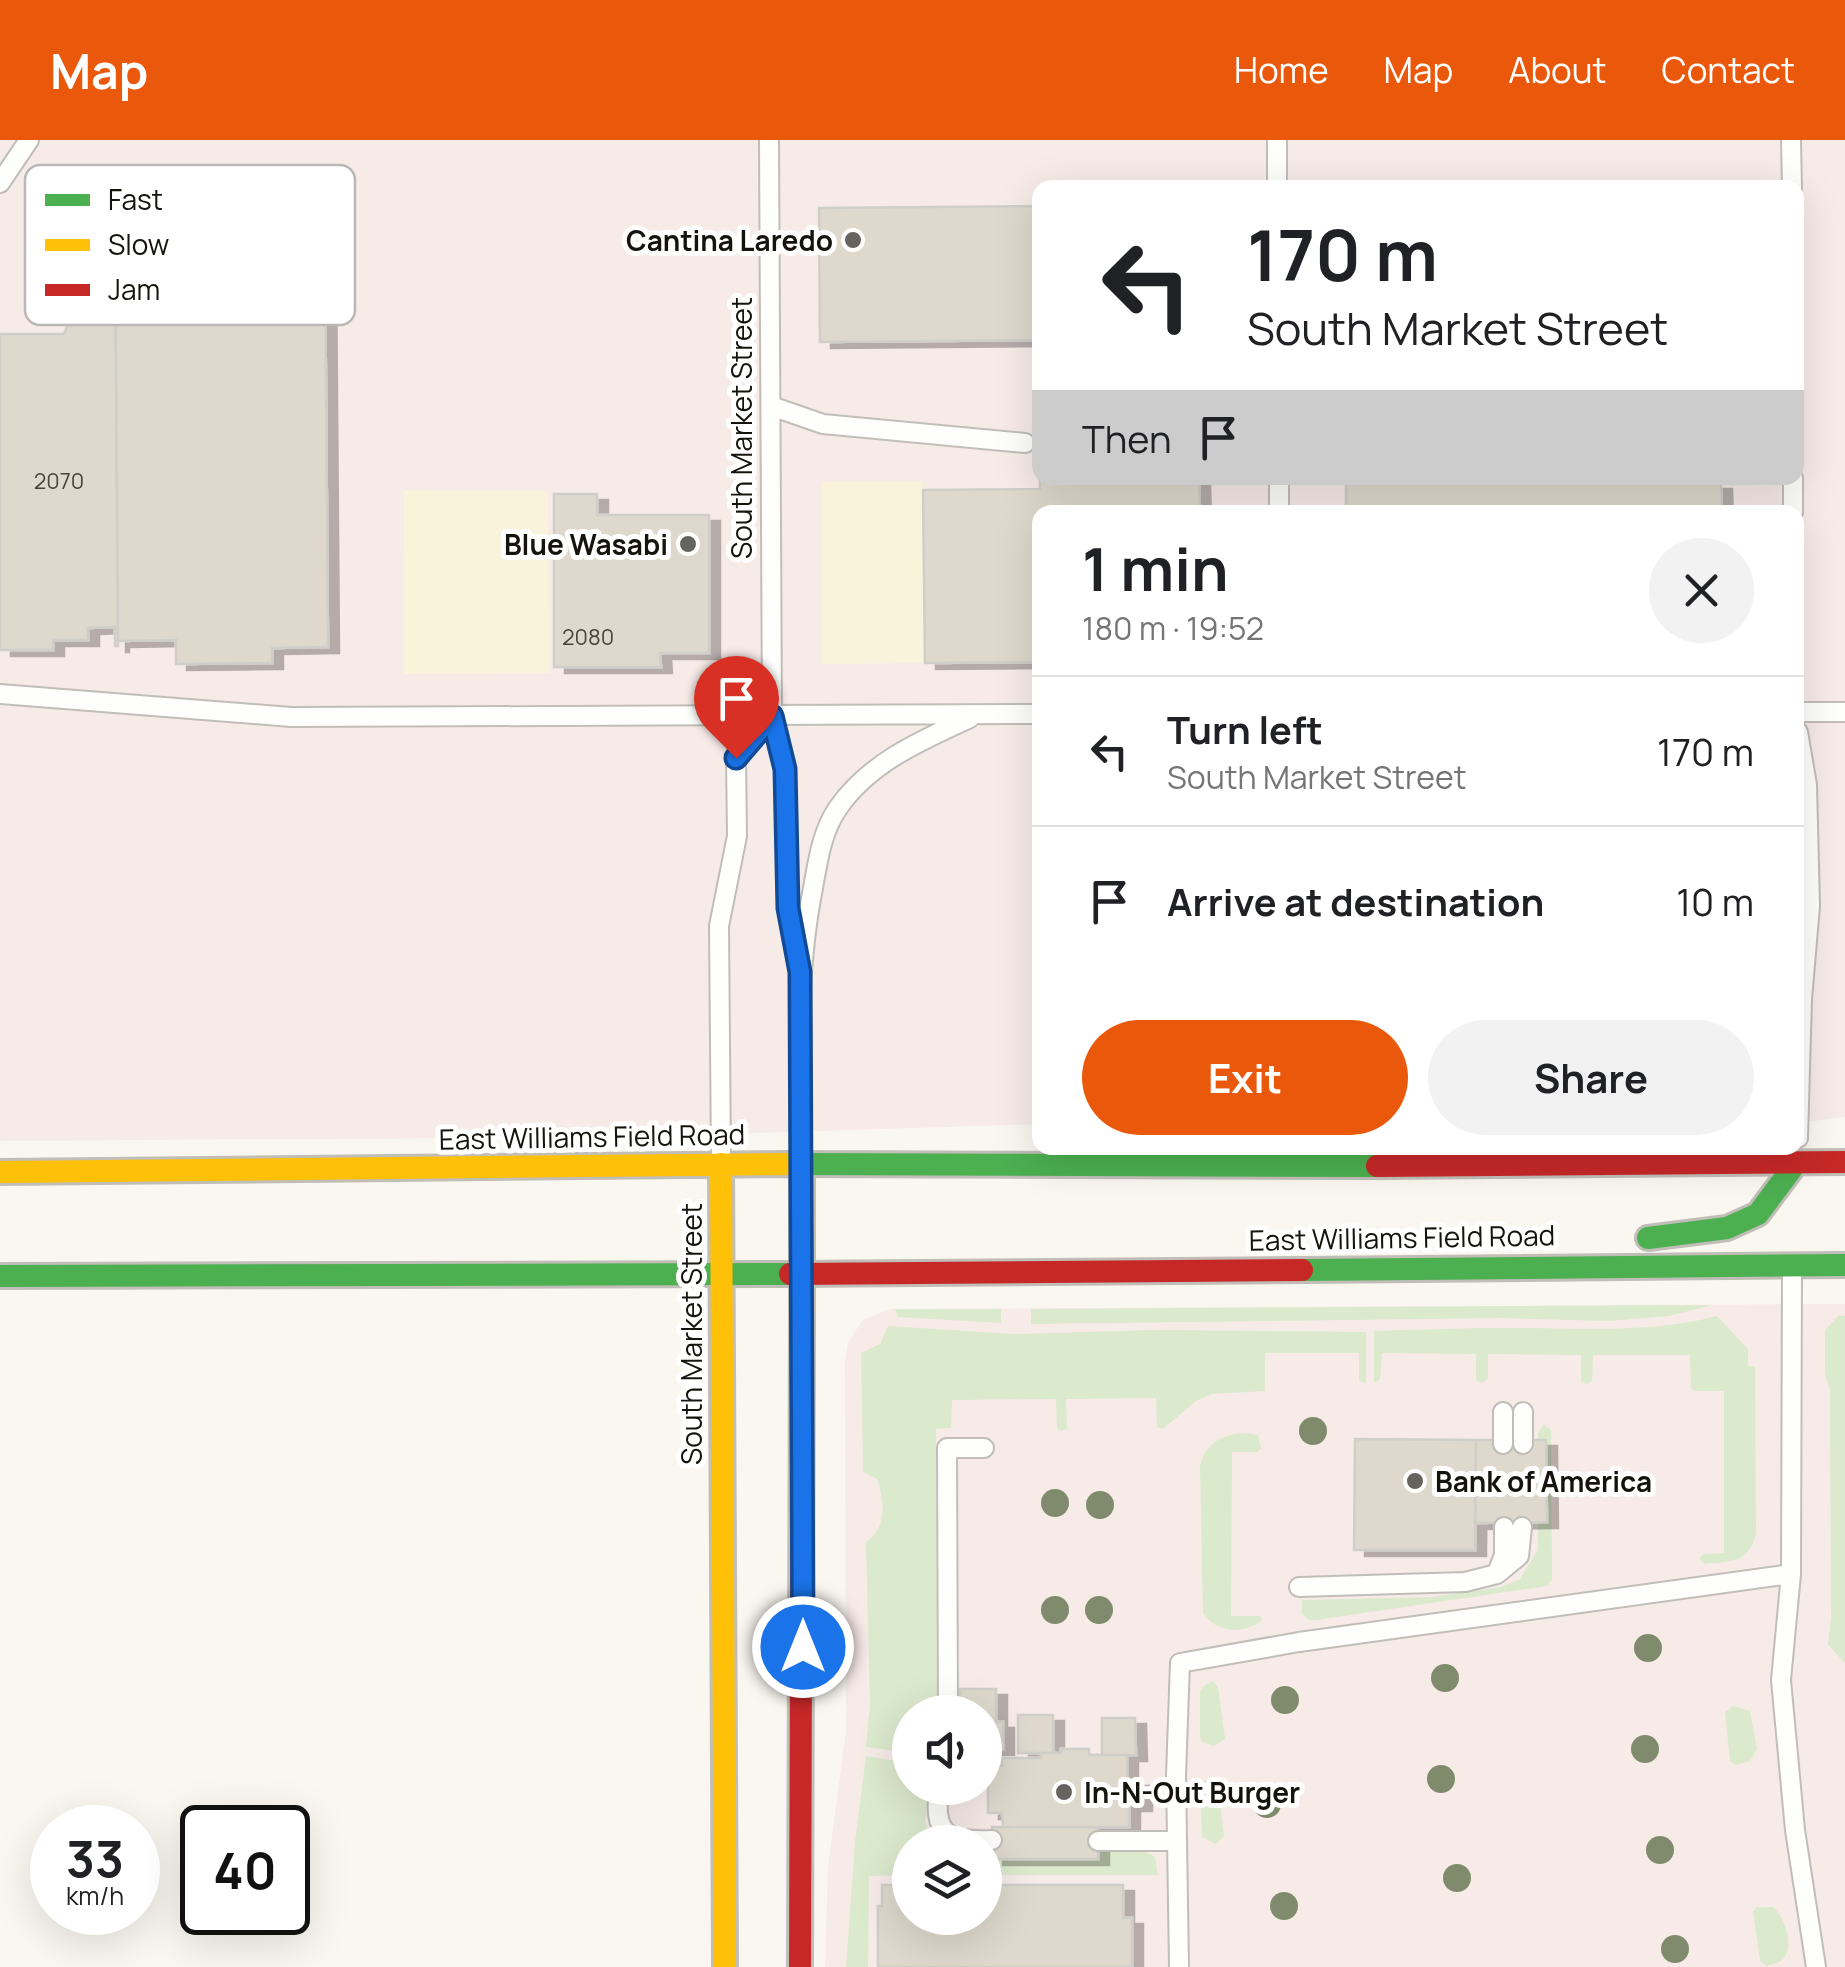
<!DOCTYPE html>
<meta charset="utf-8">
<style>
body{margin:0;font-family:Manrope,sans-serif;background:#f2f2f2;color:#202124;height:100vh;display:flex;flex-direction:column;font-size:38px;white-space:nowrap}
*{box-sizing:border-box;margin:0}
p{font-size:32px;color:#757577}
.icon{flex:none;width:55px;height:55px;fill:none;stroke:currentColor;stroke-width:2;stroke-linecap:round;stroke-linejoin:round}
.map{position:relative;flex:1;overflow:hidden}
.drawer{position:absolute;left:1032px;top:365px;width:772px;height:650px;display:flex;flex-direction:column;background:#fff;border-radius:20px;box-shadow:0 10px 40px #0002}
.drawer>*{flex:none}
.top-card{position:absolute;left:1032px;top:40px;width:772px;height:305px;border-radius:20px;box-shadow:0 10px 40px #0002;background:#fff;color:#202124;overflow:hidden}
.buttons{position:absolute;left:892px;top:1555px;display:grid;gap:20px}
.buttons a{display:grid;place-items:center;width:110px;height:110px;border-radius:50%;background:#fff;box-shadow:0 10px 40px #0002;font-size:50px}
.speed{position:absolute;left:30px;top:1665px;display:flex;gap:20px;font-size:50px;font-weight:700;text-align:center}
.speed>*{display:grid;place-content:center;width:130px;height:130px;border-radius:50%;background:#fff;box-shadow:0 10px 40px #0002;line-height:1}
.speed small{font-size:25px;font-weight:400}
.speed .limit{border:5px solid #111;border-radius:15px;background:#fff;color:#111}
.pin{position:absolute;display:grid;place-items:center;width:85px;height:85px;color:#fff;margin:-102px -42px;border-radius:50% 50% 50% 0;rotate:-45deg;box-shadow:0 0 10px #0007}
.pin .icon{rotate:45deg}
.me{position:absolute;width:110px;margin:-55px;rotate:0deg;stroke-linejoin:round;filter:drop-shadow(0 0 8px #0008)}
.turn{display:flex;align-items:center;gap:35px;height:210px;padding:0 50px;font-size:45px}
.turn .icon{width:130px;height:130px;stroke-width:2.5}
.turn b{display:block;font-size:70px;line-height:85px}
.then{display:flex;align-items:center;height:95px;padding:0 50px;background:#0003;gap:20px;font-size:38px}
.round{display:grid;place-items:center;flex:none;width:105px;height:105px;border-radius:52px;background:#f2f2f2}
.overview{display:flex;align-items:center;justify-content:space-between;height:170px;padding:0 50px}
h1{font-size:60px;font-weight:700;line-height:75px}
.cta{display:flex;gap:20px;margin-top:auto;padding:20px 50px}
.cta a{flex:1;height:115px;border-radius:60px;background:#ea580c;color:#fff;font-size:40px;font-weight:700;line-height:115px;text-align:center}
.cta a+a{background:#f2f2f2;color:#202124}
ul{padding:0;list-style:none}
li{display:flex;align-items:center;gap:30px;height:150px;padding:0 50px;border-top:2px solid #e0e0e0}
li div{flex:1}
li b{display:block;font-size:38px}
li em{font-style:normal}
header{display:flex;align-items:center;gap:60px;box-sizing:border-box;height:140px;padding:0 50px;background:#ea580c;color:#fff}
header strong{font-size:48px}
nav{display:flex;gap:55px;margin-inline-start:auto;font-size:35px}
.map>svg:first-child{display:block}
.commercial{fill:#f7ebe8;fill-rule:evenodd}
.green{fill:#dbe9cd}
.sand{fill:#f9f3db}
.building{fill:#ded9cc;stroke:#d0cec8;stroke-width:2.5;filter:url(#shadow)}
.lines{fill:none;stroke-linecap:round;stroke-linejoin:round}
.lane-casing{stroke:#c1beb8;stroke-width:22}
.fast-casing{stroke:#c1beb8;stroke-width:28}
.slow-casing{stroke:#c1beb8;stroke-width:28}
.jam-casing{stroke:#c1beb8;stroke-width:28}
.lane{stroke:#fefefd;stroke-width:18}
.fast{stroke:#4caf50;stroke-width:22}
.slow{stroke:#ffc107;stroke-width:22}
.jam{stroke:#c62828;stroke-width:22}
.tree{fill:#7f8b6c}
.route-casing{stroke:#114b97;stroke-width:25}
.route{stroke:#1a73e8;stroke-width:18}
.poi-dot{fill:#65635d;stroke:#fff;stroke-width:4}
.labels{text-anchor:middle;dominant-baseline:central;stroke-width:10;stroke-linejoin:round;paint-order:stroke}
.number-label{font-size:22px;fill:#47443e}
.poi-label{font-size:28px;font-weight:bold;fill:#15130e;stroke:#fff;text-anchor:end}
.street-label{font-size:28px;fill:#15130e;stroke:#fff}
.key{fill:#fff;stroke:#b9b8b7;stroke-width:2.5}
.key-label{font-size:28px;fill:#15130e}
</style>
<header>
<strong>Map</strong>
<nav><a>Home</a><a>Map</a><a>About</a><a>Contact</a></nav>
</header>
<div class="map">
<svg width="1845" height="1827" viewBox="0 0 1845 1827">
<defs>
<filter id="shadow"><feDropShadow dx="11" dy="6" stdDeviation="0" flood-color="#0004"/></filter>
</defs>
<rect width="100%" height="100%" fill="#faf7f0"/>
<!-- commercial -->
<path class="commercial" d="M0,0H1845V977L1798,983V372H1040V984L627,997L0,1001ZM1040,48H1798V338H1040Z
M1845,1164V1827H825L828,1726L846,1591L845,1221L848,1202L863,1180L890,1169ZM910,1572H985V1648H910ZM910,1702H985V1778H910Z"/>
<!-- green -->
<path class="green" d="M1713,1165L1669,1176L1609,1181L1501,1178L1031,1184V1169Z
M895,1169H1001V1183L898,1177Z
M1839,1175L1845,1176V1523L1828,1505L1831,1477L1830,1250L1825,1235V1190Z
M1717,1176L1748,1209V1226H1755L1756,1394C1748,1424 1731,1421 1704,1424L1699,1418L1704,1414L1724,1413V1251H1695L1691,1248L1690,1215H1593L1592,1241L1587,1244L1581,1241V1215L1488,1214V1238L1482,1243L1476,1240V1214L1382,1213L1380,1239L1374,1243V1191C1416,1190 1458,1188 1499,1188C1573,1187 1645,1195 1717,1176Z
M888,1186L1013,1194L1154,1190L1366,1192V1243L1359,1241V1213H1265V1251L1212,1254L1196,1261L1163,1289L1157,1287L1156,1258L1066,1259L1067,1288L1061,1291L1057,1289L1056,1259L952,1260L951,1288L936,1289L937,1572H910V1613L866,1607L870,1565L866,1402C887,1388 885,1361 877,1339L863,1332L861,1213L880,1204Z
M1544,1285L1551,1290L1552,1439L1547,1446L1316,1480H1309L1302,1474V1460L1431,1457L1501,1447L1520,1439L1538,1410V1293Z
M1243,1293L1258,1295L1261,1308L1258,1312H1232L1231,1476H1260L1262,1480C1244,1495 1216,1493 1203,1473L1200,1326C1206,1303 1221,1295 1243,1293Z
M1213,1541L1218,1547L1225,1599L1214,1606L1202,1602L1200,1597V1552L1205,1545Z
M1734,1566L1750,1571L1757,1609L1750,1621L1735,1625L1730,1621L1725,1572Z
M866,1616L910,1623V1648H929L925,1682L932,1702H910V1735L869,1736L868,1827H846L855,1702Z
M1217,1638L1224,1696L1216,1704L1202,1697L1200,1645L1207,1639Z
M985,1710L1144,1711L1155,1717L1158,1735H985Z
M1757,1767H1773C1784,1775 1796,1809 1782,1820C1778,1824 1771,1824 1766,1826L1760,1820L1753,1771Z"/>
<!-- sand -->
<path class="sand" d="M923,341L925,523L822,524V342Z
M404,350L548,351L550,533L403,534Z"/>
<!-- building -->
<path class="building" d="M1040,66V338H1199L1200,372H1040V522L925,523L923,350L1040,349L1038,200L820,202L819,68Z
M283,120H325L328,507L272,508V523L176,524V500L118,501L116,173L264,172Z
M81,153H115L118,506H115V487L88,488V500H53V510H0V194H64Z
M1346,338H1511V343H1721L1722,372H1346Z
M554,354H597V375H709V513H660L661,527H554Z
M1355,1299L1476,1300L1475,1410H1354Z
M1476,1300H1546L1547,1382L1475,1383Z
M960,1549H996V1582H1003V1609H985V1572H960Z
M1018,1575H1053V1613H1018Z
M1102,1578H1135L1136,1615H1102Z
M1061,1609H1089V1615H1127V1640H1141V1665H1129V1687H1003L1002,1673H988V1626H1002V1618H1041V1613H1061Z
M992,1687H1098V1719H992Z
M882,1745H910V1778H985V1745H1123V1778H1132V1827H878V1766H882Z"/>
<g class="lines">
<defs>
<path id="lane" d="M769,0L772,576L785,629L788,769L800,832
M1277,0V48
M1791,0L1792,48
M0,43L29,0
M771,266L823,284L1025,303
M1279,338V372
M1793,338V372
M0,554L291,577L1040,574
M1798,572H1845
M1798,592L1807,645L1810,766L1802,859L1798,998
M721,1020L719,786L737,696L736,618L772,576
M802,1024C799,932 795,839 813,748C818,720 822,691 838,668C870,622 922,600 970,578
M1792,1129L1791,1434L1781,1540L1795,1690L1816,1827
M1503,1272V1304
M1523,1272V1304
M1497,1433L1504,1415V1387
M1299,1447L1465,1442L1497,1434L1519,1416L1522,1387
M948,1572L947,1308H984
M939,1648C933,1694 946,1702 992,1700
M1098,1701H1177
M1179,1827L1176,1635L1180,1523L1299,1502L1791,1434"/>
<path id="fast" d="M788,1024L1377,1026
M1648,1098L1727,1088L1758,1074L1796,1023
M1302,1130L1845,1125
M0,1136L790,1134"/>
<path id="slow" d="M721,1024L725,1827
M802,1024V1182
M0,1032L788,1024"/>
<path id="jam" d="M1377,1026L1845,1022
M790,1134L1302,1130
M800,1827L802,1182"/>
</defs>
<!-- lane casing -->
<use href="#lane" class="lane-casing"/>
<!-- fast casing -->
<use href="#fast" class="fast-casing"/>
<!-- slow casing -->
<use href="#slow" class="slow-casing"/>
<!-- jam casing -->
<use href="#jam" class="jam-casing"/>
<!-- lane -->
<use href="#lane" class="lane"/>
<!-- fast -->
<use href="#fast" class="fast"/>
<!-- slow -->
<use href="#slow" class="slow"/>
<!-- jam -->
<use href="#jam" class="jam"/>
</g>
<!-- trees -->
<g class="tree">
<circle cx="1313" cy="1291" r="14"/>
<circle cx="1055" cy="1363" r="14"/>
<circle cx="1100" cy="1365" r="14"/>
<circle cx="1055" cy="1470" r="14"/>
<circle cx="1099" cy="1470" r="14"/>
<circle cx="1648" cy="1508" r="14"/>
<circle cx="1445" cy="1538" r="14"/>
<circle cx="1285" cy="1560" r="14"/>
<circle cx="1645" cy="1609" r="14"/>
<circle cx="1441" cy="1639" r="14"/>
<circle cx="1267" cy="1664" r="14"/>
<circle cx="1660" cy="1710" r="14"/>
<circle cx="1457" cy="1738" r="14"/>
<circle cx="1284" cy="1766" r="14"/>
<circle cx="1675" cy="1809" r="14"/>
</g>
<g class="lines">
<defs>
<path id="route" d="M736,618L772,576L785,629L788,768L800,832L803,1507"/>
</defs>
<!-- route casing -->
<use href="#route" class="route-casing"/>
<!-- route -->
<use href="#route" class="route"/>
</g>
<!-- markers -->
<g class="poi-dot">
<circle cx="853" cy="100" r="10"/>
<circle cx="688" cy="404" r="10"/>
<circle cx="1415" cy="1341" r="10"/>
<circle cx="1064" cy="1652" r="10"/>
</g>
<g class="labels">
<!-- number labels -->
<g class="number-label">
<text x="59" y="341">2070</text>
<text x="588" y="497">2080</text>
</g>
<!-- poi labels -->
<g class="poi-label">
<text x="833" y="100">Cantina Laredo</text>
<text x="668" y="404">Blue Wasabi</text>
<text x="1435" y="1341" text-anchor="start">Bank of America</text>
<text x="1084" y="1652" text-anchor="start">In-N-Out Burger</text>
</g>
<!-- street labels -->
<g class="street-label">
<text transform="translate(741 288) rotate(-90)">South Market Street</text>
<text transform="translate(592 996) rotate(-1)">East Williams Field Road</text>
<text transform="translate(1402 1097) rotate(-1)">East Williams Field Road</text>
<text transform="translate(691 1194) rotate(-90)">South Market Street</text>
</g>
</g>
<!-- legend -->
<rect x="25" y="25" width="330" height="160" rx="15" class="key"/>
<rect x="45" y="54" width="45" height="12" fill="#4caf50"/>
<rect x="45" y="99" width="45" height="12" fill="#ffc107"/>
<rect x="45" y="144" width="45" height="12" fill="#c62828"/>
<g class="key-label">
<text x="108" y="70">Fast</text>
<text x="108" y="115">Slow</text>
<text x="108" y="160">Jam</text>
</g>
</svg>
<div class="buttons">
<a><svg class="icon" aria-label="sound" viewBox="0 0 24 24"><path d="M4 9h4l5-4v14l-5-4H4zM17 9q2 3 0 6"/></svg></a>
<a><svg class="icon" aria-label="layers" viewBox="0 0 24 24"><path d="M12 4l9 5-9 5-9-5zM3 14l9 5 9-5"/></svg></a>
</div>
<div class="speed"><div>33<small>km/h</small></div><div class="limit">40</div></div>
<div class="pin" style="left:736px;top:618px;background:#d93025"><svg class="icon" aria-label="arrive" viewBox="0 0 24 24"><path d="M6 21V4h12l-3 4 3 4H6"/></svg></div>
<svg class="me" style="left:803px;top:1507px" viewBox="-20 -20 40 40"><circle r="17" fill="#1a73e8" stroke="#fff" stroke-width="3"/><path d="M0-11L8 9 0 5-8 9z" fill="#fff"/></svg>
<div class="top-card">
<div class="turn"><svg class="icon" aria-label="left" viewBox="0 0 24 24"><path d="M17 20v-9H6M10 6l-5 5 5 5"/></svg><div><b>170 m</b>South Market Street</div></div>
<div class="then">Then<svg class="icon" aria-label="arrive" viewBox="0 0 24 24"><path d="M6 21V4h12l-3 4 3 4H6"/></svg></div>
</div>
<section class="drawer">
<div class="overview"><div><h1>1 min</h1><p>180 m · 19:52</p></div><a class="round"><svg class="icon" aria-label="close" viewBox="0 0 24 24"><path d="M6 6l12 12M18 6L6 18"/></svg></a></div>
<ul>
<li><svg class="icon" aria-label="left" viewBox="0 0 24 24"><path d="M17 20v-9H6M10 6l-5 5 5 5"/></svg><div><b>Turn left</b><p>South Market Street</p></div><em>170 m</em></li>
<li><svg class="icon" aria-label="arrive" viewBox="0 0 24 24"><path d="M6 21V4h12l-3 4 3 4H6"/></svg><div><b>Arrive at destination</b></div><em>10 m</em></li>
</ul>
<div class="cta"><a>Exit</a><a>Share</a></div>
</section>
</div>
